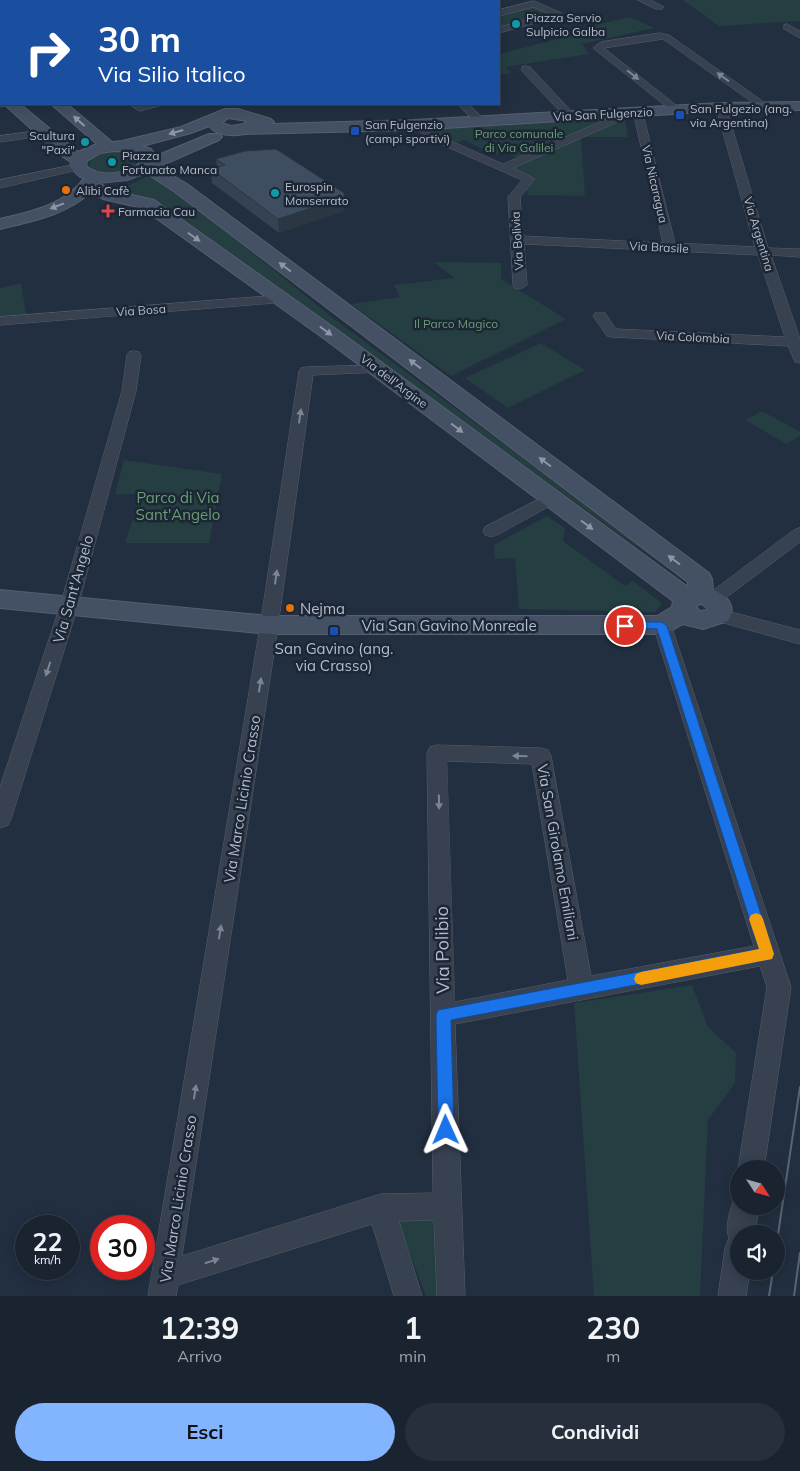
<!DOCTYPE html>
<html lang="it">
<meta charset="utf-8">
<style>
body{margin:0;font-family:Mulish,sans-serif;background:#272f3c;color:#f1f3f6;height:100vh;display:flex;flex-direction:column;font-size:19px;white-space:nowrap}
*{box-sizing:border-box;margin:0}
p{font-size:16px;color:#9fa4ab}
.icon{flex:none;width:28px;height:28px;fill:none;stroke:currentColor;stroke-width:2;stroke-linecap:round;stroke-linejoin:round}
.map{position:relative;height:1296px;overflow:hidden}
.sheet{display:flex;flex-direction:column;background:#1a2330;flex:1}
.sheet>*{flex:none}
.hud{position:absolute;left:0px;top:0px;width:500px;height:105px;box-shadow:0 2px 12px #0003,0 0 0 1px #38404c;background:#1a4fa0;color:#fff;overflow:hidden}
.needle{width:32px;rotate:126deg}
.fabs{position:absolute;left:730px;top:1160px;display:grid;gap:10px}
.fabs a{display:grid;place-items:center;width:55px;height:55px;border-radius:50%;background:#1a2330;box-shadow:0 2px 12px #0003,0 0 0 1px #38404c;font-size:25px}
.speed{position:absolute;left:15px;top:1215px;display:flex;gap:10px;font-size:25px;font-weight:700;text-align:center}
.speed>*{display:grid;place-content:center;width:65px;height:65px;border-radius:50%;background:#1a2330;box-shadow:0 2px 12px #0003,0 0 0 1px #38404c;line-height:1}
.speed small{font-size:12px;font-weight:400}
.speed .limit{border:8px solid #d22;background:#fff;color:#111}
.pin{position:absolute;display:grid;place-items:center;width:42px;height:42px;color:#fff;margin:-21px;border:2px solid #fff;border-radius:50%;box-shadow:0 1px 5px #0007}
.me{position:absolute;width:55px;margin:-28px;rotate:359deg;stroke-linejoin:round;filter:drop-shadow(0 0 4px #0008)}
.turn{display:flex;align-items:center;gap:18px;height:105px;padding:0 15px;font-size:22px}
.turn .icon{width:65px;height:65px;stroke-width:2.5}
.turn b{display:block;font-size:35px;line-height:42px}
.eta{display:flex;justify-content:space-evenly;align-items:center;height:85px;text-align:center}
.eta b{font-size:30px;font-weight:700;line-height:35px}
.primary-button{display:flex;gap:10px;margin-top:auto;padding:10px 15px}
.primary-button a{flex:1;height:58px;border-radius:30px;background:#83b4ff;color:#111;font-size:20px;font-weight:700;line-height:58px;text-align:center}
.primary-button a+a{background:#272f3c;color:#f1f3f6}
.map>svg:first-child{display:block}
.green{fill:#243e41}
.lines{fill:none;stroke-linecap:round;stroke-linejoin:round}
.street-casing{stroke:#555f6e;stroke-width:1}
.secondary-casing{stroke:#555f6e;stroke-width:2}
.street{fill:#374150;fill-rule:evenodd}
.secondary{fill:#445063;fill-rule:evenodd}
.tram{stroke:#586577;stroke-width:2}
.wall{fill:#354253}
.shaded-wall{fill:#2b3643}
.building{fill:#3e4d60;stroke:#2b3643}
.oneway{fill:#7b8594}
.oneway2{fill:#8c96a7}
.route{fill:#1a73e8;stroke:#114b97}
.slow{fill:#f59e0b}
.culture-dot{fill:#0f9aa8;stroke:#1c2635;stroke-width:2}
.transit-dot{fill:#1a4fb4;stroke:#1c2635;stroke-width:2}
.food-dot{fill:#e8710a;stroke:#1c2635;stroke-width:2}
.health-dot{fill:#e0444e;stroke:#1c2635;stroke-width:2}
.labels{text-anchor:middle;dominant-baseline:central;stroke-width:5;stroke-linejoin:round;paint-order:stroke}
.far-poi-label{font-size:12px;fill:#b3bccb;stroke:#1c2635;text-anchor:start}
.far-street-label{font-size:12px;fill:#b3bccb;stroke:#1c2635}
.far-park-label{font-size:12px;fill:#689e74;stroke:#1c2635}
.park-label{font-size:15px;fill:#689e74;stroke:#1c2635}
.street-label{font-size:15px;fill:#b3bccb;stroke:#1c2635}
.poi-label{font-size:15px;fill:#b3bccb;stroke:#1c2635;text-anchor:start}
.near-street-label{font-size:18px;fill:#b3bccb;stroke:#1c2635}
</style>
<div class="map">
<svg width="800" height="1296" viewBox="0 0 800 1296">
<rect width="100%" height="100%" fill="#222f40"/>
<!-- green -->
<path class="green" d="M683,0H800V21L719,26Z
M533,6L551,14L499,28V15Z
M630,17L654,28L582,44L589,54L505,67L511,73L499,75V54L573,35L591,26Z
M612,118L518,158L504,152L495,155L464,140L453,144L427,130Z
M621,120H625L628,137H584Z
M581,137L585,196L528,195L522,175L508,170Z
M115,150L133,154L136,162L135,166C119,176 106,177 90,169C87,152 101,152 115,150Z
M151,174L233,237L334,319L693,583L689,584L214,243L116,192Z
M433,262L501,263V279L566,319L451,376L351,304L400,297L394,285L455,278Z
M21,283L26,314L0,316V288Z
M541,343L585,370L508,408L465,378Z
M762,411L800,432V436L786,444L745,420Z
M124,460L222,474L209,543H125L141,494H115Z
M547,516L565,528L563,541L625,586L633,581L662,603L655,612L519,609L515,558L495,559L494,545Z
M692,985L708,1027L736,1053L735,1083L708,1120L700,1296H594L574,1003Z
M398,1221H438L443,1296H426Z"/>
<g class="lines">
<defs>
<path id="street" d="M37,0H48L49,1H38Z
M137,0H147L148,1H138Z
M308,0H321L322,1H309Z
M638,0H651L664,7L662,9H656Z
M534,1L564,14L562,16L499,33V27L550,14L533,7L499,16V10Z
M787,24L800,31V38L784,29V25Z
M660,33L669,35L768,105L767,107H759L663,39L604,48L681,109L680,111H672L593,48L601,42Z
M526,66L530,67L574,114L575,116L574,118H566L522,71V67Z
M0,101L1,104H6L5,106L0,107Z
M129,104H160L159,106L140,111Z
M458,104H469L485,120L486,122L485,124H477Z
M721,104L726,107L768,248L800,249V257L771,255L800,339V363L795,362L788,346L612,337L607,336L593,316L595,313H605L616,329L785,337L758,255L524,244L527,285L520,289L515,288L513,285L508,197L522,180L436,142L409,125L410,123H418L444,138L503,164L614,116L615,111H623L625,117L624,119L513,168L535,179L520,197L523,236L663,243L635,120L636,118H644L675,243L755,247L716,107Z
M44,130L50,133L48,135L0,142V136Z
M78,164L84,167L82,169L0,188V180Z
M282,295L287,296L289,299L287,302L0,325V317Z
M134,351L139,352L141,355L136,391L78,606L11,819L8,825L0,828V787L60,606L122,391L127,355L129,352Z
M377,365L382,366L384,369L382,372L313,375L277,633L182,1256L381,1194L433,1193L427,753L430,747L437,745L541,748L548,750L551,756L591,976L754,946L653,625L655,620L662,619L669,620L671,625L791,987L764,1169H739V1172L738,1169L767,987L760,966L455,1024L465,1296H437L434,1220L399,1221L422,1296H394L372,1224L178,1285L176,1296H148L259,633L299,371L301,368L306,367ZM447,761L532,764L568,980L455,1002Z
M551,493L557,494L559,498L557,502L497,535L491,537L485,535L483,531L485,527Z
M800,528V542L719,603L713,605L707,603L704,599L707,595L794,530Z
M719,609L800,630V644L713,620L710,615L713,610Z
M739,1195V1206H759L755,1234H739V1271H750L746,1296H718L725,1248L729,1238C724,1227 731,1207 735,1196Z"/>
<path id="secondary" d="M0,50H1V59H0Z
M800,102V110L721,111L414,130L245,134C233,136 217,137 209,126L191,133L142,146L151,149L156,156L209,134H219L222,137L219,140L158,167L187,184L709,573L712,579L713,590C728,595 737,607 728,621L703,629L683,624L671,631L662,634H269L0,608V590L269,616H657L672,607L673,601L326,340L142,208L103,199L91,192C66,215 32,221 0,229V219C29,212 66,205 84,178L79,176L70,167L71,162L60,155L4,104H20L78,152L97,144L51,104H67L112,142L122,141L181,127L225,109H238L271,119L274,122L272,124L414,120L721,103ZM228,118L247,121L244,124L231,126L222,123ZM114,151C123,151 136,151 142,159C132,175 100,178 86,166L87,161L100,153ZM146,173L175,192L688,582V587L340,332L154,200L114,191L98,183L127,180ZM702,604L707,608V610L700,611L697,608V605Z"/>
</defs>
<!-- street casing -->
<use href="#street" class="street-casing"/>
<!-- secondary casing -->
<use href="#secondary" class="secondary-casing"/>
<!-- street -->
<use href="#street" class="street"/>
<!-- secondary -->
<use href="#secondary" class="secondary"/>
<!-- tram -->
<path class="tram" d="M776,1248L800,1087
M769,1296L773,1271
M794,1296L800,1253"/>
</g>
<!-- wall -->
<path class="wall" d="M216,159L344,211L279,233L212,183L211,169L217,168Z"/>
<!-- shaded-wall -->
<path class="shaded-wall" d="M344,193V211L279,233L278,219Z"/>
<!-- building -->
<path class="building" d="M276,149L344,193V197L278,219L211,169L225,165L216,159L245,151Z"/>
<!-- one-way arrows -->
<defs><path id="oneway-solid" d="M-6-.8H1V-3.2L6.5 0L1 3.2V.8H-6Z" transform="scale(1.25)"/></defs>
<g class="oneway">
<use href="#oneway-solid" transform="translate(633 75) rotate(38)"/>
<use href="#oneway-solid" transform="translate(723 77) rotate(-144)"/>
<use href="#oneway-solid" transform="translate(300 416) rotate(-82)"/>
<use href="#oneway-solid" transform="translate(276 577) rotate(-82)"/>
<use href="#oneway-solid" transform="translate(48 669) rotate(108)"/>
<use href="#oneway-solid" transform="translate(260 685) rotate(-81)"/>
<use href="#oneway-solid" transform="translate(520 756) rotate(-179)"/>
<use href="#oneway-solid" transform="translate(439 802) rotate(89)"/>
<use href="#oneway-solid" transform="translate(220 932) rotate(-81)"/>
<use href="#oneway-solid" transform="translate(195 1092) rotate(-81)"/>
<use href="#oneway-solid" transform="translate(212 1261) rotate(-17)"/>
</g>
<g class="oneway2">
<use href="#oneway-solid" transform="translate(79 121) rotate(-138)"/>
<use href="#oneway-solid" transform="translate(176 132) rotate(164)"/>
<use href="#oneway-solid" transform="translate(57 206) rotate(159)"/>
<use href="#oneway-solid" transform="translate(194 237) rotate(35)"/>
<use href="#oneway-solid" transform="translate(285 267) rotate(-143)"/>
<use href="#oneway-solid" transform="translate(326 331) rotate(36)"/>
<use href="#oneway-solid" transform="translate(415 364) rotate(-143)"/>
<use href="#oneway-solid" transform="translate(457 428) rotate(37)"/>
<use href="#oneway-solid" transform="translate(545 462) rotate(-143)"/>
<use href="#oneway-solid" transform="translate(587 525) rotate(37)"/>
<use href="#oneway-solid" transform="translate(674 560) rotate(-143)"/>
</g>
<!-- route -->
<path class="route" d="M625,622H662L667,626L774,954L772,959L767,960L451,1020L454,1130L451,1135L446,1137L440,1135L438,1130L436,1015L438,1010L759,949L657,629L621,628L620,626Z"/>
<!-- slow -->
<path class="slow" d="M756,913L761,915L763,919L774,954L772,959L641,985L636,983L634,979L636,974L641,972L759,949L749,919L751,915Z"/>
<!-- markers -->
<g class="culture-dot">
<circle cx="516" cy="24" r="5"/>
<circle cx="85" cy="142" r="5"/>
<circle cx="112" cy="162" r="5"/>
<circle cx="275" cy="193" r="5"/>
</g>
<g class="transit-dot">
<rect x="675" y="110" width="10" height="10" rx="2.5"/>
<rect x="350" y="126" width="10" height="10" rx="2.5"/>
<rect x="329" y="626" width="10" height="10" rx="2.5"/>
</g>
<g class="food-dot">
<circle cx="66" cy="190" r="5"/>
<circle cx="290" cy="608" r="5"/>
</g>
<path class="health-dot" d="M105.5 203.5h5v5h5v5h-5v5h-5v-5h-5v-5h5z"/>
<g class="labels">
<!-- far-poi labels -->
<g class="far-poi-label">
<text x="526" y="17">Piazza Servio<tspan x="526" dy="14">Sulpicio Galba</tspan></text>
<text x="690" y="108">San Fulgezio (ang.<tspan x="690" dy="14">via Argentina)</tspan></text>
<text x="365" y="124">San Fulgenzio<tspan x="365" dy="14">(campi sportivi)</tspan></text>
<text x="75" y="135" text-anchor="end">Scultura<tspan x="75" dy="14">"Paxi"</tspan></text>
<text x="122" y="155">Piazza<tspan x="122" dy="14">Fortunato Manca</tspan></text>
<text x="285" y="186">Eurospin<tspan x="285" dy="14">Monserrato</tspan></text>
<text x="76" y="190">Alibi Cafè</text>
<text x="118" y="211">Farmacia Cau</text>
</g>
<!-- far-street labels -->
<g class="far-street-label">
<text transform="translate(603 114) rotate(-3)">Via San Fulgenzio</text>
<text transform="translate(655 184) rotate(77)">Via Nicaragua</text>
<text transform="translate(759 234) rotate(73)">Via Argentina</text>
<text transform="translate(517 241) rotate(-94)">Via Bolivia</text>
<text transform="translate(659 247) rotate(3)">Via Brasile</text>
<text transform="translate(141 310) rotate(-4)">Via Bosa</text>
<text transform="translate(693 337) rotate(3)">Via Colombia</text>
<text transform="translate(394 381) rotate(37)">Via dell'Argine</text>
</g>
<!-- far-park labels -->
<g class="far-park-label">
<text x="519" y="133">Parco comunale<tspan x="519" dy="14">di Via Galilei</tspan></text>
<text x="456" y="323">Il Parco Magico</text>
</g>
<!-- park labels -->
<g class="park-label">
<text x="178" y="497">Parco di Via<tspan x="178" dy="17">Sant'Angelo</tspan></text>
</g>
<!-- street labels -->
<g class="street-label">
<text transform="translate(73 589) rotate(-74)">Via Sant'Angelo</text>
<text x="449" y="625">Via San Gavino Monreale</text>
<text transform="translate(242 799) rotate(-81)">Via Marco Licinio Crasso</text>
<text transform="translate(558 852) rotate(80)">Via San Girolamo Emiliani</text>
<text transform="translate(178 1199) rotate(-81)">Via Marco Licinio Crasso</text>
</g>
<!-- poi labels -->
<g class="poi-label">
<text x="300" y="608">Nejma</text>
<text x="334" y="648" text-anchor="middle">San Gavino (ang.<tspan x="334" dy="17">via Crasso)</tspan></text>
</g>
<!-- near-street labels -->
<g class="near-street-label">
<text transform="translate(442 950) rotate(-91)">Via Polibio</text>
</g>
</g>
</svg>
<div class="fabs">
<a><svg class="needle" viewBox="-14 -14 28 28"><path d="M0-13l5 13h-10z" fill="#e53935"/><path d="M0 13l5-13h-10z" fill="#9fa4ab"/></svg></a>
<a><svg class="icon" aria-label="sound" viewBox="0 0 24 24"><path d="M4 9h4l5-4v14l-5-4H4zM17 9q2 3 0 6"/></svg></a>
</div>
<div class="speed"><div>22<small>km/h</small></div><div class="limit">30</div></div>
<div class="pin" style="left:625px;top:626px;background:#d93025"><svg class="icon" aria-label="arrive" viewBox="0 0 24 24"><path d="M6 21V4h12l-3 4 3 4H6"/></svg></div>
<svg class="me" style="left:446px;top:1130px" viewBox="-20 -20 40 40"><path d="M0-17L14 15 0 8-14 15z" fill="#1a73e8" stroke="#fff" stroke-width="4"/></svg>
<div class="hud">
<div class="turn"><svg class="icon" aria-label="right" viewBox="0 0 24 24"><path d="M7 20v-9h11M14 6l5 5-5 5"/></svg><div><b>30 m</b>Via Silio Italico</div></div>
</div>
</div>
<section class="sheet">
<div class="eta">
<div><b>12:39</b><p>Arrivo</p></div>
<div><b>1</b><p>min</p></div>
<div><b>230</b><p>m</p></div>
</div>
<div class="primary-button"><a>Esci</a><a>Condividi</a></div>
</section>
